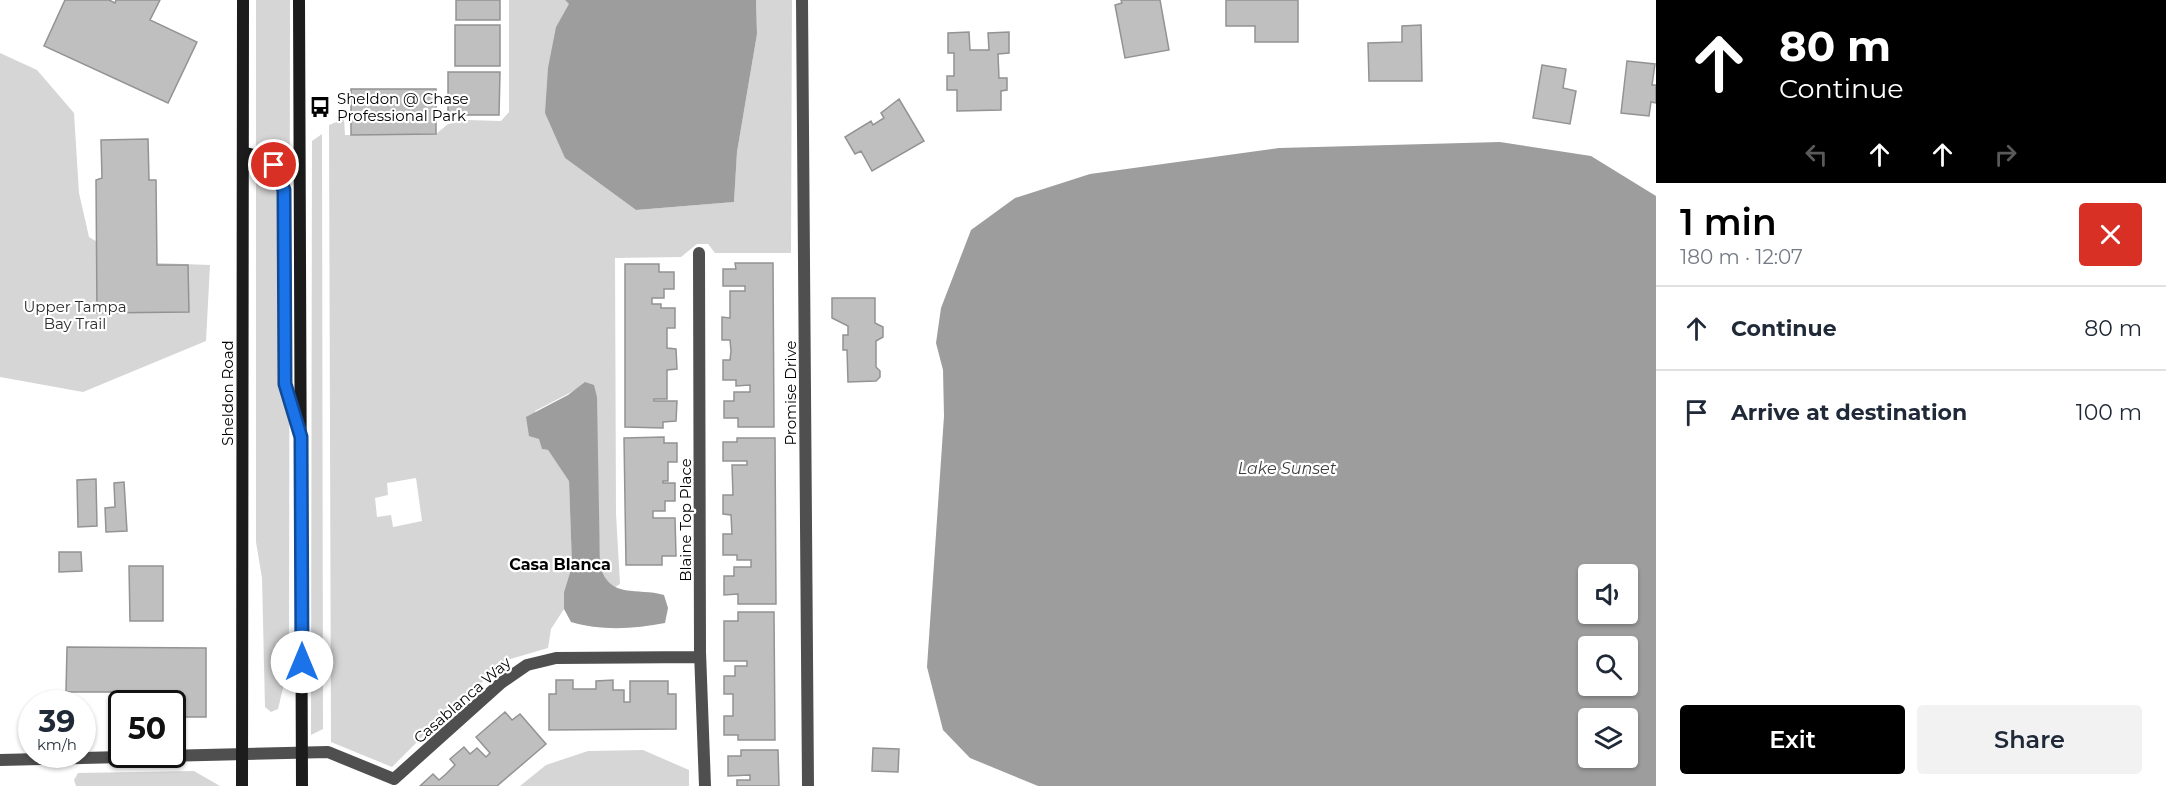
<!DOCTYPE html>
<meta charset="utf-8">
<style>
body{margin:0;font-family:Montserrat,sans-serif;background:#f2f2f3;color:#1f2937;height:100vh;display:flex;flex-direction:column;font-size:22px;white-space:nowrap}
*{box-sizing:border-box;margin:0}
p{font-size:20px;color:#747a83}
.icon{flex:none;width:33px;height:33px;fill:none;stroke:currentColor;stroke-width:2;stroke-linecap:round;stroke-linejoin:round}
.map{position:relative;flex:1;overflow:hidden}
.sheet{display:flex;flex-direction:column;background:#fff;width:510px}
.sheet>*{flex:none}
.top-card{background:#000;color:#fff;overflow:hidden}
.controls{position:absolute;left:1578px;top:564px;display:grid;gap:12px}
.controls a{display:grid;place-items:center;width:60px;height:60px;border-radius:6px;background:#fff;box-shadow:0 2px 4px #0004;font-size:30px}
.speed{position:absolute;left:18px;top:690px;display:flex;gap:12px;font-size:30px;font-weight:700;text-align:center}
.speed>*{display:grid;place-content:center;width:78px;height:78px;border-radius:50%;background:#fff;box-shadow:0 2px 4px #0004;line-height:1}
.speed small{font-size:15px;font-weight:400}
.speed .limit{border:3px solid #111;border-radius:9px;background:#fff;color:#111}
.pin{position:absolute;display:grid;place-items:center;width:51px;height:51px;color:#fff;margin:-26px;border:3px solid #fff;border-radius:50%;box-shadow:0 2px 6px #0007}
.me{position:absolute;width:66px;margin:-33px;rotate:0deg;stroke-linejoin:round;filter:drop-shadow(0 0 4px #0008)}
.turn{display:flex;align-items:center;gap:21px;height:126px;padding:0 24px;font-size:27px}
.turn .icon{width:78px;height:78px;stroke-width:2.5}
.turn b{display:block;font-size:42px;line-height:51px}
.lanes{display:flex;align-items:center;height:57px;padding:0 24px;background:#0003;justify-content:center;gap:30px;direction:ltr}
.lanes .off{opacity:.35}
.round{display:grid;place-items:center;flex:none;width:63px;height:63px;border-radius:6px;background:#f2f2f3}
.overview{display:flex;align-items:center;justify-content:space-between;height:102px;padding:0 24px}
h1{font-size:36px;font-weight:600;line-height:45px;color:#000}
.primary-button{display:flex;gap:12px;margin-top:auto;padding:12px 24px}
.primary-button a{flex:1;height:69px;border-radius:6px;background:#000;color:#fff;font-size:24px;font-weight:600;line-height:69px;text-align:center}
.primary-button a+a{background:#f2f2f3;color:#1f2937}
ul{padding:0;list-style:none}
li{display:flex;align-items:center;gap:18px;height:84px;padding:0 24px;border-top:2px solid #e0e1e3}
li div{flex:1}
li b{display:block;font-size:22px}
li em{font-style:normal}
main{display:flex;flex:1;min-height:0}
.map>svg:first-child{display:block}
.green{fill:#d6d6d6;fill-rule:evenodd}
.water{fill:#9d9d9d;fill-rule:evenodd}
.building{fill:#bfbfbf;stroke:#939393;stroke-width:1.5}
.lines{fill:none;stroke-linecap:round;stroke-linejoin:round}
.minor{stroke:#4f4f4f;stroke-width:12}
.secondary{stroke:#1c1c1c;stroke-width:12}
.route-casing{stroke:#114b97;stroke-width:15}
.route{stroke:#1a73e8;stroke-width:10}
.labels{text-anchor:middle;dominant-baseline:central;stroke-width:4.5;stroke-linejoin:round;paint-order:stroke}
.poi-label{font-size:15px;fill:#000;stroke:#fff;text-anchor:start}
.park-label{font-size:15px;fill:#2d2d2d;stroke:#fff}
.street-label{font-size:15px;fill:#000;stroke:#fff}
.water-label{font-size:16px;font-style:italic;fill:#3e3e3e;stroke:#fff}
.neighbourhood-label{font-size:16px;font-weight:bold;fill:#000;stroke:#fff}
</style>
<main>
<div class="map">
<svg width="1656" height="786" viewBox="0 0 1656 786">
<rect width="100%" height="100%" fill="#fff"/>
<!-- green -->
<path class="green" d="M256,0H290L289,663L278,709L271,712L265,707L262,578L256,542Z
M509,0H565L570,4L556,27L565,158L636,210L734,202L737,152L757,34L756,0H792L791,253H715L708,244H697L681,257L615,258L616,514L620,584L614,588L604,580L600,566L597,470L581,387L535,411L542,449L548,450L569,480L572,566L564,592V609L551,629L548,648L507,660L438,721L392,767L331,742L329,125L344,119L345,135L436,134L448,124L467,120L501,121L509,112ZM416,478L422,521L393,527L391,515L377,517L375,498L388,495L387,483Z
M0,53L37,70L74,113L79,193L89,237L130,262L210,265L206,341L83,392L0,377Z
M322,134L323,729L311,735L312,141Z
M643,750L689,770V786H520L546,765L588,751Z
M194,771L220,786H76L74,780L78,773Z"/>
<!-- water -->
<path class="water" d="M565,0H756L757,34L737,152L734,202L636,210L565,158L545,113L548,68L556,27L569,4Z
M1500,142L1591,156L1656,196V786H1038L970,758L943,730L927,667L944,416L943,370L936,343L941,308L971,230L1015,198L1090,174L1279,148ZM1588,574H1628V614H1588ZM1588,646H1628V686H1588ZM1588,718H1628V758H1588Z
M585,382L594,385L597,397L600,566C610,600 637,587 664,595L668,608L665,623C635,629 600,631 571,622L564,609V592L572,566L569,481L548,450L542,449L539,439L529,436L526,417L568,395Z"/>
<!-- building -->
<path class="building" d="M65,0H109L115,3L116,0H160L150,20L197,42L168,103L44,46Z
M456,0H500V20H456Z
M1121,0H1160L1169,50L1125,58L1115,5L1122,3Z
M1226,0H1298V42H1255V26H1226Z
M455,25H500V66H455Z
M1421,25L1422,81H1369L1368,43L1402,42V26Z
M969,32L970,50H989L988,33L1009,32V53L998,54L999,78H1007V90L1001,91V110L957,111V90H947V76H954V53H948V33Z
M1627,61L1655,64L1652,85H1656V103L1651,102L1649,116L1621,113Z
M1542,65L1566,69L1563,88L1576,91L1570,124L1533,118Z
M448,72H500L499,115H448Z
M351,89H436V134L351,135Z
M899,99L924,141L872,171L861,151L855,154L845,137L871,121L873,125L884,118L881,113Z
M148,139L149,180H156L157,265H188L189,312L97,313L96,180L102,178L101,140Z
M735,263H773L774,427H738V418H724V401H734V392H750V385L736,386V380H723V360H730L731,351L730,340H722V317L730,318V291H745V286H723V269H736Z
M625,264H659V272H674V289H664V298H652V304H661V308H675V328H667V348L676,349L677,369L667,370V399H654V401H677L676,421L663,422V428L625,427Z
M832,298H875V323L883,327V337L876,341V367L880,371V377L876,381L848,382L847,350H843V335H848V326L832,318Z
M664,437V443H677V462H668V481H663V483H675V501H665V511H653V518H675L676,556H662V565H626L624,438Z
M737,438H775L776,604H738V594L724,595V576H734V567H751V560H737V555H723V534H732L731,515L723,514V495H733L732,465H747V461H723V442H737Z
M96,479L97,526L78,527L77,480Z
M124,482L127,531L106,532L105,508L115,507L114,483Z
M59,552H81L82,571L59,572Z
M129,566H163V621H130Z
M738,612H774L775,740H738V735H724V716H733V694H724V676H735V666H747V661H724V621H738Z
M67,647L206,648V717H172V704H122V692H66Z
M556,680H573V689H596V681L613,680V690H624V702H630V681H668V694H676V729L549,730V694H556Z
M505,712L512,720L520,714L546,744L497,786H420L433,774L439,780L446,774L455,765L450,759L464,747L470,754L477,748L486,757L490,753L476,737Z
M873,748L899,749L898,772L872,771Z
M741,750H778L779,786H737V780H750V775L728,776V756H741Z"/>
<g class="lines">
<!-- minor -->
<path class="minor" d="M802,0L808,786
M699,253L700,652L705,786
M0,760L328,752L394,779L501,683L527,665L556,658L700,657"/>
<!-- secondary -->
<path class="secondary" d="M299,0L302,786
M243,152C271,159 273,164 284,190L285,384L297,424
M242,786L243,0"/>
</g>
<g class="lines">
<defs>
<path id="route" d="M274,165L284,190L285,384L301,437L302,662"/>
</defs>
<!-- route casing -->
<use href="#route" class="route-casing"/>
<!-- route -->
<use href="#route" class="route"/>
</g>
<!-- icons -->
<defs>
<symbol id="bus-bare" viewBox="-9 -9 18 18"><path d="M-5-6H5V4H4V6H2V4H-2V6H-4V4H-5ZM-3.5-4V0h7V-4ZM-3.5 1.2v1.5H-2V1.2ZM2 1.2v1.5H3.5V1.2Z" fill="#000" stroke="#fff" stroke-width="2.5" paint-order="stroke"/></symbol>
</defs>
<g fill-rule="evenodd">
<use href="#bus-bare" x="305" y="92" width="30" height="30"/>
</g>
<g class="labels">
<!-- poi labels -->
<g class="poi-label">
<text x="337" y="98">Sheldon @ Chase<tspan x="337" dy="17">Professional Park</tspan></text>
</g>
<!-- park labels -->
<g class="park-label">
<text x="75" y="306">Upper Tampa<tspan x="75" dy="17">Bay Trail</tspan></text>
</g>
<!-- street labels -->
<g class="street-label">
<text transform="translate(227 393) rotate(-90)">Sheldon Road</text>
<text transform="translate(790 393) rotate(-90)">Promise Drive</text>
<text transform="translate(685 520) rotate(-90)">Blaine Top Place</text>
<text transform="translate(462 700) rotate(-41)">Casablanca Way</text>
</g>
<!-- water labels -->
<g class="water-label">
<text x="1287" y="468">Lake Sunset</text>
</g>
<!-- neighbourhood labels -->
<g class="neighbourhood-label">
<text x="560" y="564">Casa Blanca</text>
</g>
</g>
</svg>
<div class="controls">
<a><svg class="icon" aria-label="sound" viewBox="0 0 24 24"><path d="M4 9h4l5-4v14l-5-4H4zM17 9q2 3 0 6"/></svg></a>
<a><svg class="icon" aria-label="search" viewBox="0 0 24 24"><circle cx="10" cy="10" r="6"/><path d="M15 15l6 6"/></svg></a>
<a><svg class="icon" aria-label="layers" viewBox="0 0 24 24"><path d="M12 4l9 5-9 5-9-5zM3 14l9 5 9-5"/></svg></a>
</div>
<div class="speed"><div>39<small>km/h</small></div><div class="limit">50</div></div>
<div class="pin" style="left:274px;top:165px;background:#d93025"><svg class="icon" aria-label="arrive" viewBox="0 0 24 24"><path d="M6 21V4h12l-3 4 3 4H6"/></svg></div>
<svg class="me" style="left:302px;top:662px" viewBox="-20 -20 40 40"><circle r="19" fill="#fff"/><path d="M0-13L10 11 0 6-10 11z" fill="#1a73e8"/></svg>
</div>
<section class="sheet">
<div class="top-card">
<div class="turn"><svg class="icon" aria-label="ahead" viewBox="0 0 24 24"><path d="M12 20V5M6 11l6-6 6 6"/></svg><div><b>80 m</b>Continue</div></div>
<div class="lanes"><svg class="icon off" aria-label="left" viewBox="0 0 24 24"><path d="M17 20v-9H6M10 6l-5 5 5 5"/></svg><svg class="icon" aria-label="ahead" viewBox="0 0 24 24"><path d="M12 20V5M6 11l6-6 6 6"/></svg><svg class="icon" aria-label="ahead" viewBox="0 0 24 24"><path d="M12 20V5M6 11l6-6 6 6"/></svg><svg class="icon off" aria-label="right" viewBox="0 0 24 24"><path d="M7 20v-9h11M14 6l5 5-5 5"/></svg></div>
</div>
<div class="overview"><div><h1>1 min</h1><p>180 m · 12:07</p></div><a class="round" style="background:#d93025;color:#fff"><svg class="icon" aria-label="close" viewBox="0 0 24 24"><path d="M6 6l12 12M18 6L6 18"/></svg></a></div>
<ul>
<li><svg class="icon" aria-label="ahead" viewBox="0 0 24 24"><path d="M12 20V5M6 11l6-6 6 6"/></svg><div><b>Continue</b></div><em>80 m</em></li>
<li><svg class="icon" aria-label="arrive" viewBox="0 0 24 24"><path d="M6 21V4h12l-3 4 3 4H6"/></svg><div><b>Arrive at destination</b></div><em>100 m</em></li>
</ul>
<div class="primary-button"><a>Exit</a><a>Share</a></div>
</section>
</main>
